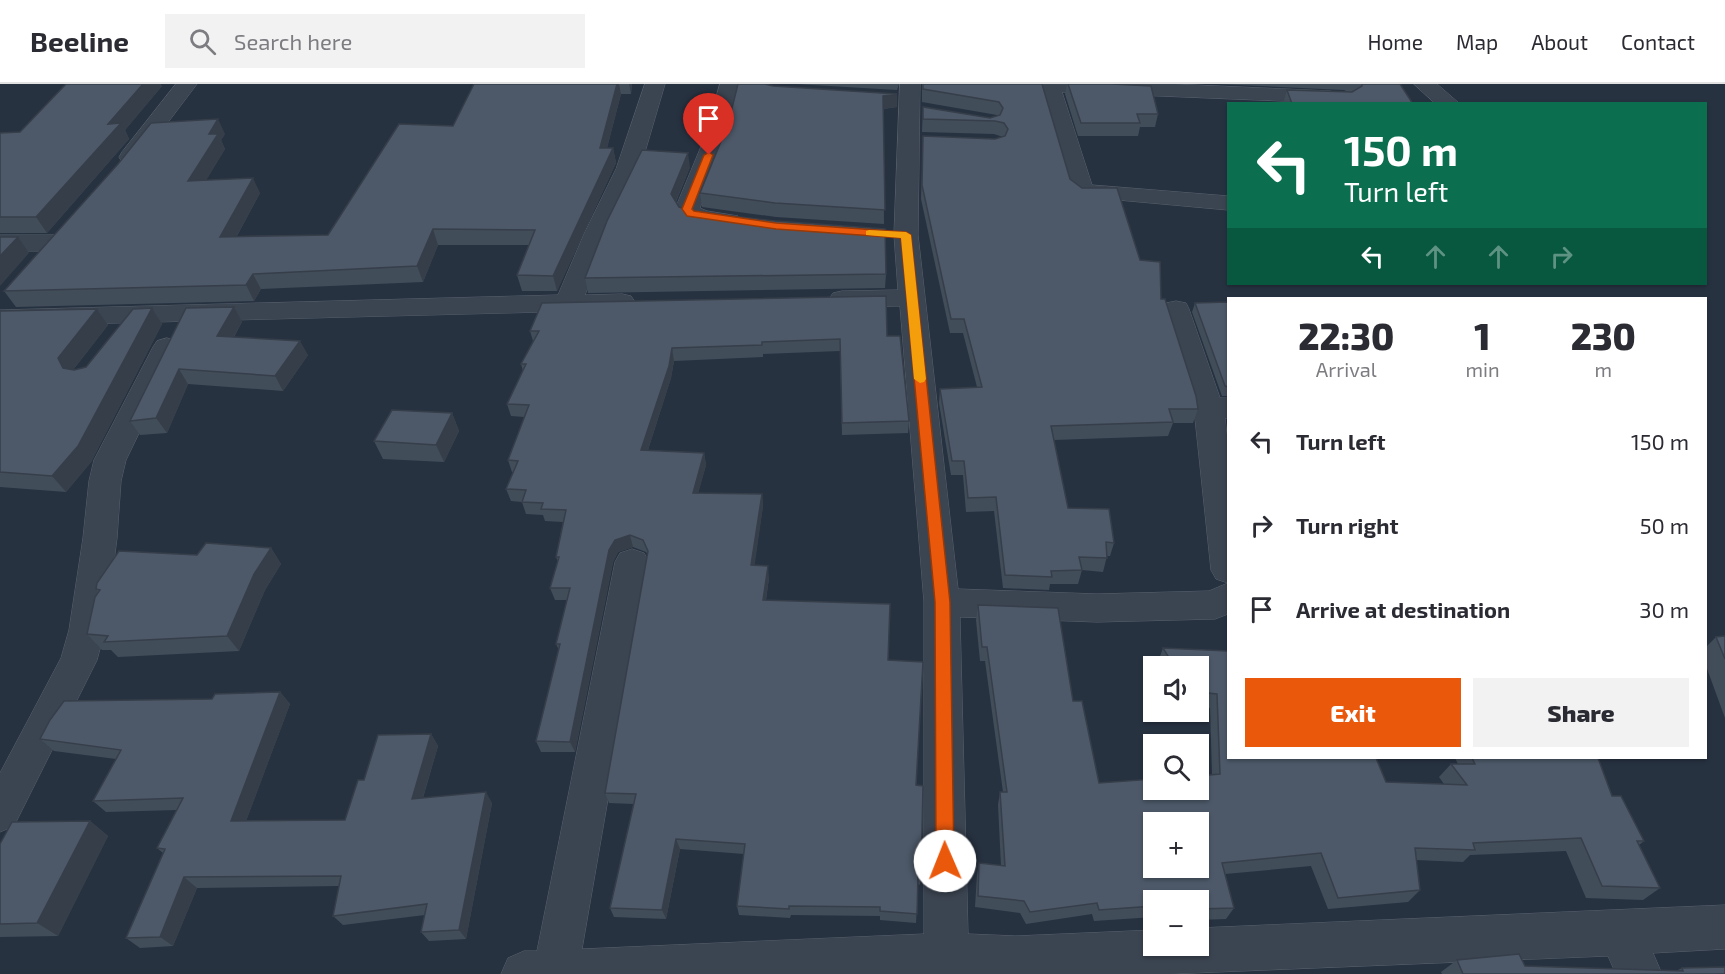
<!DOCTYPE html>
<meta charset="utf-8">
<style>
body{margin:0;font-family:"Exo 2",sans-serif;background:#f2f2f3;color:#2b2b33;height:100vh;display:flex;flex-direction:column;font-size:22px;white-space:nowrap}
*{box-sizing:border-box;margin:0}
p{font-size:20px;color:#7c7c81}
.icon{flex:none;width:33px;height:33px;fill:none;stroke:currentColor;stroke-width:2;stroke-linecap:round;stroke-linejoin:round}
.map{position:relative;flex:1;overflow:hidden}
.details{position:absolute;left:1227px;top:213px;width:480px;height:462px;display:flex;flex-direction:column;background:#fff;border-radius:0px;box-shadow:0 2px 4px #0004}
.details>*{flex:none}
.top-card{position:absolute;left:1227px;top:18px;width:480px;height:183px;border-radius:0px;box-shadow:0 2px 4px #0004;background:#0b6e4f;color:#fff;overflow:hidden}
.tools{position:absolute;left:1143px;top:572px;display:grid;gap:12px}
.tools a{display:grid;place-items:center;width:66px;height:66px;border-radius:0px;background:#fff;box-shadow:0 2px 4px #0004;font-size:30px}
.pin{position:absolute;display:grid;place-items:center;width:51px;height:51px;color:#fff;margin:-62px -26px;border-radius:50% 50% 50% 0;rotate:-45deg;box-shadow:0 0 6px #0007}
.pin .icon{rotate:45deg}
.me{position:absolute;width:66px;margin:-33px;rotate:359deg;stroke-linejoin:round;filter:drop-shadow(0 0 4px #0008)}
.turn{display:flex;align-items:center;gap:21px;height:126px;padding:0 18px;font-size:27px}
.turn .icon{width:78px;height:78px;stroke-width:2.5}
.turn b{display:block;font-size:42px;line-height:51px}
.lanes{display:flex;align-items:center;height:57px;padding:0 18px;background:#0003;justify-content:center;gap:30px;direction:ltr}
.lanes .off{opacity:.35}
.eta{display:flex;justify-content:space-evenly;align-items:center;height:102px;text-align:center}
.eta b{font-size:36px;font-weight:800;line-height:42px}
.cta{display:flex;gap:12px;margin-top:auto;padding:12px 18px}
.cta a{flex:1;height:69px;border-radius:0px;background:#ea580c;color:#fff;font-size:24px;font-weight:800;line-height:69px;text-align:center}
.cta a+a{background:#f2f2f3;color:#2b2b33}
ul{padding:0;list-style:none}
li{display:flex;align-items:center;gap:18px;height:84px;padding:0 18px}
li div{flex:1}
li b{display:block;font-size:22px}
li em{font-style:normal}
header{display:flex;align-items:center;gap:36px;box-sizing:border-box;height:84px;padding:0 30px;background:#fff;border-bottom:2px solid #e1e1e2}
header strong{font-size:28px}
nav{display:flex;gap:33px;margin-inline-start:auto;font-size:21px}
.search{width:420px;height:54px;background:#f2f2f3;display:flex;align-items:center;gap:15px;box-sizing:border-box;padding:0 21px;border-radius:0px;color:#7c7c81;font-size:22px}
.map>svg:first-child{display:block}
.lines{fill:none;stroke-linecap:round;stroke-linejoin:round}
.minor-casing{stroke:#59626e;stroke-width:1}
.minor{fill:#3b4451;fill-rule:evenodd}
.wall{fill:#424d5a}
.shaded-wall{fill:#363e4a}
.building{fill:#4d5969;stroke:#363e4a;stroke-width:1.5;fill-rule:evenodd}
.route{fill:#ea580c;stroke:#983908;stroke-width:1.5}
.slow{fill:#f59e0b}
</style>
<header>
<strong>Beeline</strong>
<div class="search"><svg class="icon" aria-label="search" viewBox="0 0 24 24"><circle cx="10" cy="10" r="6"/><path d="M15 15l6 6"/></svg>Search here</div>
<nav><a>Home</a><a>Map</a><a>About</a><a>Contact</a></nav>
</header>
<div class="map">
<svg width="1725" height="890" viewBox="0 0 1725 890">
<rect width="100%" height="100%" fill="#273241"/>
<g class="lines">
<defs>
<path id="minor" d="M176,0H197L138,78L130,80L122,78L119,73L122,68Z
M645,0H665L640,85L608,150L585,211L622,210L631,212L635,218L631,224L622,226L0,242V226L558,211L584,150L616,85Z
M720,0H740L727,53L700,124L707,127L738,132L741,137L738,142C718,147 687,143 675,125L705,53Z
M900,0H920L918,151L958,505L1097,510L1209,507L1228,499L1216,495L1211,486L1194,325L1163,225L1166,219L1176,217L1186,219L1189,225L1220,314H1228V334H1225L1228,360V530L1215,535L1097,538L960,533L968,850L1016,852L1154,846V861H1198V844L1725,821V865L1653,869L1662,890H1616L1608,872L1169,890H501L508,874L524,867H537L615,478L620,469L632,465L644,469L649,478L582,865L924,850V518L900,222L842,223L833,221L829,215L833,209L842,207L898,206L894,151Z
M1039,0H1173L1330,7L1337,9L1341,13L1337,17L1330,19L1062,8L1092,101L1228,112V126L1074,112L1070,107Z
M1414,0H1437L1460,20H1436Z
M0,151H55L64,154L68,159L64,164L55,167H0Z
M167,254L177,257L181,263L126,376L121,397L117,454L105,546L97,576L14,742L0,748V689L61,574L69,546L83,454L89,397L94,376L153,263L157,257Z"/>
</defs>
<!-- minor casing -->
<use href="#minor" class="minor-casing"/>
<!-- minor -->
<use href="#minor" class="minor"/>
</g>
<!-- wall -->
<path class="wall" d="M474,0H632L631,10H621L607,64H613L616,79L557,207H522L517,191L529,161H438L423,198L261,205L254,217L16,223L4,207L225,50L221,56L225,65L206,96L260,109L237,152L328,151L453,42Z
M738,0H770L767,1L897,23L883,25L884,140L776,133L702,123L700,109L728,40Z
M796,0H899L897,6Z
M922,0H1042L1070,95L1140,176L1161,215L1198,325L1193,339H1173L1168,352L1054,356L1068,424L1114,459L1110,472H1107L1103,488L1082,486L1078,500H1050L1049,506L1003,504L994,427L966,428L963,391H951L939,319L940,305L977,303L963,249H950L921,115L923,52L995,55L1003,53L994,50L922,48L923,23L990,34L998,32L997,31L922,18Z
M1067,0H1112L1158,30L1155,43H1140L1138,52H1078L1065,10Z
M1218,0H1400L1413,20H1283L1287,6L1348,8L1344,6Z
M162,2L125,46L129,55L47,149H0V49L20,48Z
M690,83L676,118L679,123L886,190L885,204L588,209L585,194Z
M1228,218V312H1222L1192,228L1195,219Z
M152,224L162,240L91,378L66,408L0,403V227L97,225L108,241L73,286L86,283Z
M186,224L242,238L234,253L308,271L283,307L188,300L167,349L140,351L130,337Z
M530,247L887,252L909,337L908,349L842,351L840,267L763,270V273L674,277L671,294L648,366L704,369L706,381L698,409L762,410L763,422L754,481L769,494L766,516L888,576L916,701L921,791L920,801L918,800L916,839L880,836V832L791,831L790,834L739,831L737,822L744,770L680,765L666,835L614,833L610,824L634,720L609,719L605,709L648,471L646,468L633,463L618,468L613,478L575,668H541L536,657L559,566L556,560L567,516H555L550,504L558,478L556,473L563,438L545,437L543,431L526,430L522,418L511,417L506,405L513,388H512L508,376L525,333L511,332L507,320L523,287L521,280L533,257Z
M452,329L459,347L444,378L383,375L374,357Z
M271,464L281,480L265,506L239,567L118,573L111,566H102L87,550L98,508L96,505L197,471Z
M978,521L1073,617L1099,699L1212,691L1210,624L1198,623V582H1160L1158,578L1163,564L1228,567V674L1386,698L1444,700L1439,693L1451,680H1458L1455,674H1598L1612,712L1644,757L1639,761L1660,804L1643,816L1586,814L1566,767L1470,771L1463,778L1416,776L1420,806L1408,818L1328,825L1311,782L1225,790L1234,824L1226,835L1198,836V816H1154V833L1094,837L1092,830L1026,840L1020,829L975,823L977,791L979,779L1001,782L998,721L1000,708H1003L985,577H980L976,536Z
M1725,552V634L1706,582V563L1716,553Z
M280,608L290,620L246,737L345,736L364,696L431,650L438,662L423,714L492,719L466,855L429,857L421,848L425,831L343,841L333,832L339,802L197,804L173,862L140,864L126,854L163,769L157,764L177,726L106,728L93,717L116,675L54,667L40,655L212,615Z
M90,737L108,752L58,852L0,853V760Z
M1457,876L1525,882L1676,887L1682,884L1725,890H1442L1441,888Z"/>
<!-- shaded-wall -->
<path class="shaded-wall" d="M143,0H161L162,2L125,46L129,55L47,149L36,133L108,40Z
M617,0H619L621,10L603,79L600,64Z
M629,0H632L631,10Z
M897,10V23L882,25L883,12Z
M218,35L225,50L221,56L225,65L197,112L188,97L209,50Z
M613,64L616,79L557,207L553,192Z
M688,69L690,83L673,124L671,110Z
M253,94L260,109L228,168L220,153Z
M433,145L438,161L423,198L417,182Z
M18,153L29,169L0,202V172Z
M253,190L261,205L254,217L246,201Z
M234,223L242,238L226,266L217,252Z
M152,224L162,240L91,378L66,408L52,392Z
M97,225L108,241L70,290L63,284L58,274Z
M300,257L308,271L283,307L275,292Z
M672,264L674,277L671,294L644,378L641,366Z
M179,285L188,300L167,349L156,334Z
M452,329L459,347L444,378L436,361Z
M704,369L706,381L695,421L693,409Z
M762,410L763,422L753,493L751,481Z
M630,451L633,463L618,468L613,478L575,668L570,658L609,466L615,456Z
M271,464L281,480L265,506L239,567L227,552L254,490Z
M768,482L769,494L764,528L763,516Z
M280,608L290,620L242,748L231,737Z
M431,650L438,662L419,726L412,715Z
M486,708L492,719L466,855L459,846Z
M90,737L108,752L58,852L37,839Z
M676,755L680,765L666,835L662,826Z
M184,793L197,804L173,862L160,853Z"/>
<!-- building -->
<path class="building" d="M66,0H143L108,40L121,39L36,133H0V49L20,48Z
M474,0H617L600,64H613L553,192L517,191L535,146L433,145L417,182L253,190L246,201L4,207L118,80L151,39L218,35L209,50H218L188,97L253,94L220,153L328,151L399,40L453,42Z
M738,0H765L773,2L897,10L883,12L885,126L775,119L700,109L728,40Z
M923,0H1042L1070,95L1082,104H1117L1140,176L1160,178L1161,215H1165L1196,312L1198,325H1169L1173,338L1051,342L1068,424L1109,425L1114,459L1106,458L1107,474L1079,473L1082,486L1051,487L1052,493L1005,491L996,413L968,414L964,377H952L940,305L982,303L964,235H951L922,101L923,52L995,55L1005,52L1008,45L1004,39L995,37L923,35V23L990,34L1000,31L1003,24L999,18L923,5Z
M1068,0H1112L1151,2L1158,30H1137L1140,39H1081Z
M1362,0H1400L1413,20H1292L1287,6L1352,8L1362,2Z
M642,66L688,69L671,110L679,123L696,128L775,137L885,145L886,190L585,194L607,137Z
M0,153H18L0,172Z
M886,212L887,252H900L909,337L842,339L840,255L762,258V261L672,264L669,282L641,366L704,369L693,409L762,410L751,481L768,482L763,516L890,520L888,576L923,578L916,701L923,702L921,791H918L917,830L880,827V823L789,822V825L737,822L745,760L676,755L662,826L610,824L636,710L605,709L648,467L643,456L630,451L615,456L609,466L570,658L536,657L560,560H556L570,504H550L559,473H556L566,426L541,425L543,419L522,418L526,406L506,405L518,377L508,376L529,321L507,320L526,280H521L539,247H530L542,219Z
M1228,218V303L1225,302L1195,219Z
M234,223L217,252L300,257L275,292L179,285L156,334L130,337L186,224Z
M152,224L78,362L52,392L0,388V227L97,225L58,274L63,284L74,286L86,283L133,225Z
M392,326L452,329L436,361L374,357Z
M206,459L271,464L254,490L227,552L104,558L108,552L87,550L95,513L100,506L96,505L97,499L119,467L197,471Z
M978,521L1058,524L1073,617H1082L1099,699L1154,695V705H1198V692L1220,690L1217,610L1198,608V582H1174L1163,564L1228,567V674H1376L1386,698L1467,701L1451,680H1475L1472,674H1598L1612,712H1621L1644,757H1637L1660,804L1602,802L1581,754L1473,759L1475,766L1415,764L1420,806L1338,814L1321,769L1222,779L1234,824L1198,825V816H1154V822L1099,826L1097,819L1030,828L1024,817L978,812L979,779L1005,782L1000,708H1007L987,563H982ZM1154,738H1198V783H1154Z
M1725,552V575L1716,553Z
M280,608L231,737L345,736L358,696H364L378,651L431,650L412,715L486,708L459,846L421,848L427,820L333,832L341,792L184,793L160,853L126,854L165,765L157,764L183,714L93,717L121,666L40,655L50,636L64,617L212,615L215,610Z
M90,737L37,839L0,840V760L12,738Z
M1519,870L1525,882L1683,887L1682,884L1725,883V890H1463L1457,876Z"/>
<!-- route -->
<path class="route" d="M709,68L713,71L692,125L694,127L776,139L906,148L911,151L950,518L954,777L951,783L945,785L939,783L936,777L935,518L901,154L776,145L687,132L682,125L704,71Z"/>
<!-- slow -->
<path class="slow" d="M869,146L906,148L911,151L926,295L924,298L920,299L914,295L901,154L866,151V147Z"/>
</svg>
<div class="tools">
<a><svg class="icon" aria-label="sound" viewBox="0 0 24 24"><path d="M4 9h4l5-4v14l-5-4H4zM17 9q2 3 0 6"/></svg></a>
<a><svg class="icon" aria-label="search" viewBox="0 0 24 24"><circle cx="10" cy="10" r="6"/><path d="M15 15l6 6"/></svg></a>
<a>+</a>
<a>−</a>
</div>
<div class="pin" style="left:709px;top:71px;background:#d93025"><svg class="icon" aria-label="arrive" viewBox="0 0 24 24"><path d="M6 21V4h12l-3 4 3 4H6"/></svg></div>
<svg class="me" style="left:945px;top:777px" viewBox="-20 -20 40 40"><circle r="19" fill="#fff"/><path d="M0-13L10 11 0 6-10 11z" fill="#ea580c"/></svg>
<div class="top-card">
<div class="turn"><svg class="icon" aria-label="left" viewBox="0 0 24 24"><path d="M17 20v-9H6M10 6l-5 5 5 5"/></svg><div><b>150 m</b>Turn left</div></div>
<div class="lanes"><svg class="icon" aria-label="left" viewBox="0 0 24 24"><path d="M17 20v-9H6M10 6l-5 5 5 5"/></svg><svg class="icon off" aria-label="ahead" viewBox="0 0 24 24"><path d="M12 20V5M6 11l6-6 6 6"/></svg><svg class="icon off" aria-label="ahead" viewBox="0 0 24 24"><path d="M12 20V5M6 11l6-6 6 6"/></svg><svg class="icon off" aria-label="right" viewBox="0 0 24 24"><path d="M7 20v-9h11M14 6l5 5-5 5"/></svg></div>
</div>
<section class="details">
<div class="eta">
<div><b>22:30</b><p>Arrival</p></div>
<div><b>1</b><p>min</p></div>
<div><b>230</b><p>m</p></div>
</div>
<ul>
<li><svg class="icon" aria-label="left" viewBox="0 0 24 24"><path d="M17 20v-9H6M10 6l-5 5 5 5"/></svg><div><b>Turn left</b></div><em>150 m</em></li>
<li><svg class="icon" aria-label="right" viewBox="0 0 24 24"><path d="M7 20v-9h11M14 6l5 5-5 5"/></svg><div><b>Turn right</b></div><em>50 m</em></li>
<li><svg class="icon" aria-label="arrive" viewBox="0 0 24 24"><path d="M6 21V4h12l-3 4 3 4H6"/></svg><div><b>Arrive at destination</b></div><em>30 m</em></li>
</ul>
<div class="cta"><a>Exit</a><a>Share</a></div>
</section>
</div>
